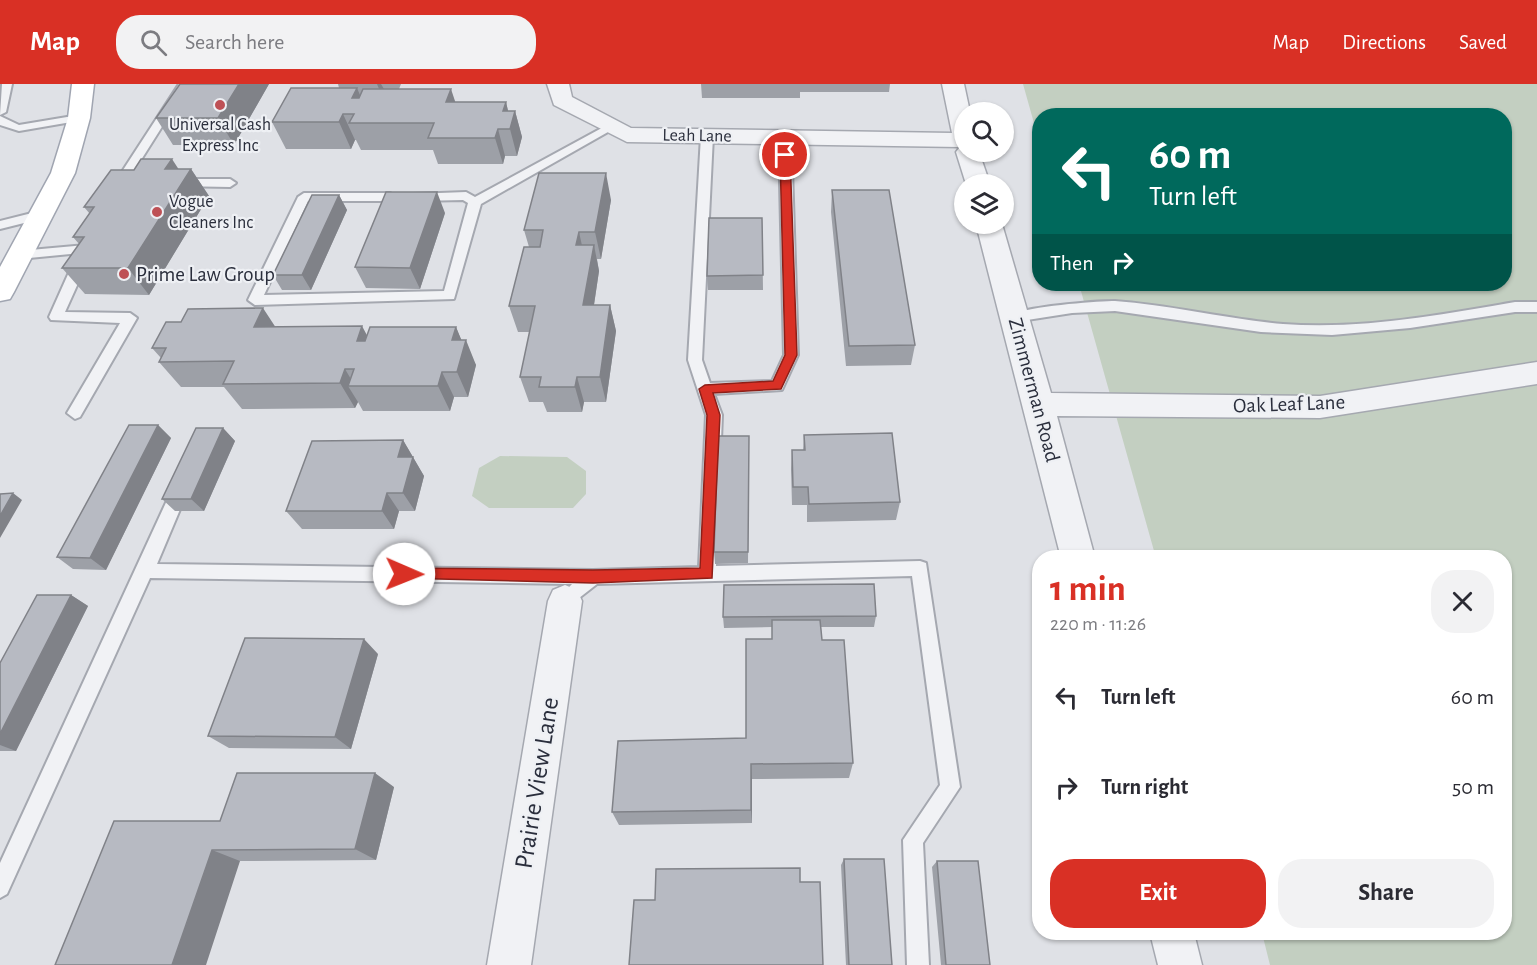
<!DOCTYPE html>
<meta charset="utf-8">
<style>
body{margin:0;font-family:"Alegreya Sans",sans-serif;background:#f2f2f3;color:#2b2b33;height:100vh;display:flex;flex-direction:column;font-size:22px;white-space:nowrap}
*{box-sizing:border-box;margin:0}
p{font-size:20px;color:#7c7c81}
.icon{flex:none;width:33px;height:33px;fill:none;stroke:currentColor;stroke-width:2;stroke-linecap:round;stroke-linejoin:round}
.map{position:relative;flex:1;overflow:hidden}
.side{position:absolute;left:1032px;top:466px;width:480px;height:390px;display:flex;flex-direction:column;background:#fff;border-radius:24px;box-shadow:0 2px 4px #0004}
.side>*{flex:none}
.hud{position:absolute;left:1032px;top:24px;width:480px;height:183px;border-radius:24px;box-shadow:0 2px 4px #0004;background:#00695c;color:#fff;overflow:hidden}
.fabs{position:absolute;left:954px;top:18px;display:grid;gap:12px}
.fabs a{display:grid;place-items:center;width:60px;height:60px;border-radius:50%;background:#fff;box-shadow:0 2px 4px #0004;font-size:30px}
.pin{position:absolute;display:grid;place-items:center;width:51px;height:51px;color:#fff;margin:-26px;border:3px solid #fff;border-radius:50%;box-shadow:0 2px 6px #0007}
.me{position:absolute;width:66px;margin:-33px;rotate:91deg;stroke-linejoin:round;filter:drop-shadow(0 0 4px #0008)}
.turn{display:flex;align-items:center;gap:21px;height:126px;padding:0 18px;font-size:27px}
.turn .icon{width:78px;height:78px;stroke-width:2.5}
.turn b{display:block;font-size:42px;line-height:51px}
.then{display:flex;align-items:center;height:57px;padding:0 18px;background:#0003;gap:12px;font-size:22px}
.round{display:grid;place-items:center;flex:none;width:63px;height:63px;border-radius:24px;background:#f2f2f3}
.head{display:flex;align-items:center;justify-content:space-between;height:102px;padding:0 18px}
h1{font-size:36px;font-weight:700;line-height:45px;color:#d93025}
.cta{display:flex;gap:12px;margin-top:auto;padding:12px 18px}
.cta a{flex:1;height:69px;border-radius:24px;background:#d93025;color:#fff;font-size:24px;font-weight:700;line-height:69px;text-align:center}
.cta a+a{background:#f2f2f3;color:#2b2b33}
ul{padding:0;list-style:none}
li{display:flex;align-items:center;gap:18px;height:90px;padding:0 18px}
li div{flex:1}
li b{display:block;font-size:22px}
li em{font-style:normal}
header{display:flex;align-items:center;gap:36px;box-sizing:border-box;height:84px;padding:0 30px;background:#d93025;color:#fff}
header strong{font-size:28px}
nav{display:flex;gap:33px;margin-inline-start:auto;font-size:21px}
.search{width:420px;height:54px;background:#f2f2f3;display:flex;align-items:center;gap:15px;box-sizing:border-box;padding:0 21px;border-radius:24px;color:#7c7c81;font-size:22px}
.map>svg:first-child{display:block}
.green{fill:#c3cfc1}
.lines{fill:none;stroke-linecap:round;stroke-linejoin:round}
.lane-casing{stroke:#a5a8b0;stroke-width:4}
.street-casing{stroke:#a5a8b0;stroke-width:3}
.primary-casing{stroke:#a0a5b1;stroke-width:3}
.lane{fill:#f1f2f5;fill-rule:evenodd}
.street{fill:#f1f2f5;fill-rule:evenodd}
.primary{fill:#fff;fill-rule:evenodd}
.wall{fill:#9da0a7}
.shaded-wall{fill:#808288}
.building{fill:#b7bac2;stroke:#808288;stroke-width:1.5}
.route{fill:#d93025;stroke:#8d1f18;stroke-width:1.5}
.poi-dot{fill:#be5156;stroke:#eef0f4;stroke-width:2}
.labels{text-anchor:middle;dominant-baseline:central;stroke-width:4.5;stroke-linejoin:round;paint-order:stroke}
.far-poi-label{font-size:18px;fill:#2a2e3c;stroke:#eef0f4}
.far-street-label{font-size:18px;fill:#2a2e3c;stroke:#eef0f4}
.poi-label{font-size:21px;fill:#2a2e3c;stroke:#eef0f4;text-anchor:start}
.street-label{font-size:21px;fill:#2a2e3c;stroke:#eef0f4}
.near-street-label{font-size:26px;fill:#2a2e3c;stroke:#eef0f4}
</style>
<header>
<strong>Map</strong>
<div class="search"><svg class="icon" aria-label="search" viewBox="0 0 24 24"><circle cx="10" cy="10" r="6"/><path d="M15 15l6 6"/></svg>Search here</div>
<nav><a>Map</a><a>Directions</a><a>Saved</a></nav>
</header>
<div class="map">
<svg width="1537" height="881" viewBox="0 0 1537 881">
<rect width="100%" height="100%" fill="#dfe1e6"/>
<!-- green -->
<path class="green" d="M1023,0H1537V881H1270L1262,849H1504V474H1156L1079,200H1504V32H1040L1039,57Z
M500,372L567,373L586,387V410L573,424H489L472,412L479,384Z"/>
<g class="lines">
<defs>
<path id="lane" d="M2,0H12L6,28L0,31Z
M179,0H189L122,106H114L112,103Z
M79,31L85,34L83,36L19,47L0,41V32L19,41Z
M611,39L617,42L615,44L481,120L454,215L255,221L248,216L298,113L304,109H390L396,113L390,117H308L264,211L444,207L468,119L463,116L417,117L411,113L413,110L466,108L475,113Z
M707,49L713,52L702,276L710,299L772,297L784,271L779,54L785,51L791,54L798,271L782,306L714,310L722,331L716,482L920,477L926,479L960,703L923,759L929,881H907L903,756L940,701L912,492L597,500L565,525L559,522L556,517L572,500L150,494L7,810L0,814V779L175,399H187L189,404L157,480L593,486L699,483L706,331L688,276L701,52Z
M180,95H230L236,99L230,103L176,102L174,99Z
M40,127L46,131L44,134L0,145V137Z
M86,161L91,162V168L19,175L12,171L19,167Z
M81,173L88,177L65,228L130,229L137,234L80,333L75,335L67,329L120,239L51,236L49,233L74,177Z
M1115,217C1171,221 1226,235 1283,240C1360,246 1439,231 1515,218H1537V228H1515L1410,244L1332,251L1261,248L1115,227L1072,229L1015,238L1008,233C1016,223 1098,217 1115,217Z"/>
<path id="street" d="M547,0H569L572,13L631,44L952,49L942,0H964L970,28H964V68H979L990,100H966L956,68L960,63L627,58L554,21Z
M976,140H1002L1051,309L1320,312L1537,278V300L1320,334L1057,332L1095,474H1061Z
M565,501L577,506L582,517L531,881H487L548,517L553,506Z
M1150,849H1194L1202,881H1158Z"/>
<path id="primary" d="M72,0H94L90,34L75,89L14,208L10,215L0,217V183L51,89L68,34Z"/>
</defs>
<!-- lane casing -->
<use href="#lane" class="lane-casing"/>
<!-- street casing -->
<use href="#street" class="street-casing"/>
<!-- primary casing -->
<use href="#primary" class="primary-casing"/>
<!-- lane -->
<use href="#lane" class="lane"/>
<!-- street -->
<use href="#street" class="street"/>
<!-- primary -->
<use href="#primary" class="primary"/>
</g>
<!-- wall -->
<path class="wall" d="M180,0H269L234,61H173L156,34Z
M338,0H401L399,5L455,18H506L508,27H515L522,53L517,72H505L503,80H438L433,66H361L356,56H355L351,65H286L272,38L339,4Z
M701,0H890L889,8H800V14H702Z
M178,85H191L209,112L149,211L85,210L62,184L79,160L73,153L90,130L84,123Z
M832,106L915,261L911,281L846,282L831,128Z
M339,111L347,126L311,206H282L273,191Z
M611,116L601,175H597L599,187L594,221H610L616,247L606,318H584L582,328H547L543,318H529L520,293L530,248H518L509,222L529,163L524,146Z
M445,129L420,205L366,204L355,183Z
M762,134L763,206H708L707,192Z
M275,243L367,251L456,243L461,256L476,281L468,313H454L450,327H363L358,318L355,324L242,325L224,303H181L159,278L161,274L152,264Z
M158,341L171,354L106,486L73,485L57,473Z
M223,344L235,357L204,427H175L162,415Z
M804,351L900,418L896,436L807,438V421H792L791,385L792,366H803Z
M403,356L424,392L415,427H399L394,445H302L286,427Z
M749,365L748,479L715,480L714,468Z
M71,511L88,522L16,667H0V579Z
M876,532L874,543H821L822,556L853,679L849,694L752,695V739L619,741L612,728L746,654L772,555V543L724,544L723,533Z
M378,570L351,665L229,664L208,652Z
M394,703L376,776L240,777L55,881L220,737Z
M844,775L892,881H846L841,781Z
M937,777L990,881H941L932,783Z"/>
<!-- shaded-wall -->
<path class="shaded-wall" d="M239,0H269L234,61L218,34Z
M377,0H381L384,5L381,10Z
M357,4L368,30L352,14Z
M451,5L460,32L446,18Z
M506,18L511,40L515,27L522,53L517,72L510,45L503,27Z
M343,30L355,56L351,65L339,38Z
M498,45L505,72L503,80L495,54Z
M172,75L185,95L191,85L209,112L149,211L128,184L165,85Z
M606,89L611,116L601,175L595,148Z
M437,108L445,129L420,205L410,184Z
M339,111L347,126L311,206L302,191Z
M579,148L585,175L576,161Z
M594,161L599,187L590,247L583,221Z
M610,221L616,247L606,318L600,293Z
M263,224L280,250L254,243Z
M362,242L376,268L357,257Z
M456,243L464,262L466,256L476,281L468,313L457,288L452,256Z
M345,285L355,302H348L358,318L355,324L340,299Z
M442,288L454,313L450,327L438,302Z
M577,293L584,318L582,328L575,303Z
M158,341L171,354L106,486L90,474Z
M223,344L235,357L204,427L191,415Z
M403,356L424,392L415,427L403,409L398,373Z
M13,409L22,416L0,454V432Z
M387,409L399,427L394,445L382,427Z
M71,511L88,522L16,667L0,661V650Z
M364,555L378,570L351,665L335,653Z
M751,680L752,695V739L751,726Z
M375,689L394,703L376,776L355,765Z
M212,766L240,777L206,881H172Z"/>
<!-- building -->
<path class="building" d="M180,0H239L218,34H156Z
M291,4H357L352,14H359L363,5H451L446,18H506L503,27H515L510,45H498L495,54H428L434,39H349L354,30H343L339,38H272Z
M141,75H172L165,85H191L128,184H62L84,153H73L94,123H84L111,86H134Z
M539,89H606L595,148H579L576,161H594L583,221H610L600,293H577L575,303H539L541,293H520L535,222H509L524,163H540L543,146H524Z
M832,106H889L915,261L849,262Z
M386,108H437L410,184L355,183Z
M312,111H339L302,191H273Z
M709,134H762L763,191L707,192Z
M263,224L254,243L362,242L357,257H365L370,243H456L452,256H466L457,288H442L438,302H348L354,285H345L340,299L223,300L234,277L159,278L166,264H152L166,238H181L188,225Z
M129,341H158L90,474L57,473Z
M196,344H223L191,415H162Z
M892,349L900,418L809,420L808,403H793L792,366H805L804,351Z
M718,352H749L748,468H714Z
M403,356L398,373H413L403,409H387L382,427H286L312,357Z
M13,409L0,432V410Z
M874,500L876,532L723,533L724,501Z
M37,511H71L0,650V579Z
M772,536H820L822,556H844L853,679L751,680V726L612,728L618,657L746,654V555H772Z
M245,554L364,555L335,653L208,652Z
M237,689H375L355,765L212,766L172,881H55L114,737H220Z
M844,775H884L892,881H849Z
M937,777H978L990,881H946Z
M800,784V798H820L823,881H629L634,816H655L656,785Z"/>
<!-- route -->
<path class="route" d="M785,68L790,71L797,271L781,305L713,309L720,331L712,494L593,499L399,494L397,490L404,484L593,486L700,484L707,331L699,305L705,301L773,297L785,271L780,71Z"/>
<!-- markers -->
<g class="poi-dot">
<circle cx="220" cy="21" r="6"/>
<circle cx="157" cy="128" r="6"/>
<circle cx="124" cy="190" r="6"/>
</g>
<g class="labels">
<!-- far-poi labels -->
<g class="far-poi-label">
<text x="220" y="41">Universal Cash<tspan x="220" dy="21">Express Inc</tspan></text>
<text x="169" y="118" text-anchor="start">Vogue<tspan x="169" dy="21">Cleaners Inc</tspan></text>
</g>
<!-- far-street labels -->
<g class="far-street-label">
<text transform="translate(697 52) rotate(1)">Leah Lane</text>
</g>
<!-- poi labels -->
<g class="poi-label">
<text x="136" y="190">Prime Law Group</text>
</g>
<!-- street labels -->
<g class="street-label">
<text transform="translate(1034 306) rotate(75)">Zimmerman Road</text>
<text transform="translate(1289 320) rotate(-2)">Oak Leaf Lane</text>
</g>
<!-- near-street labels -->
<g class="near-street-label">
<text transform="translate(537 699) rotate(-81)">Prairie View Lane</text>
</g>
</g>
</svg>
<div class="fabs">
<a><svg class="icon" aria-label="search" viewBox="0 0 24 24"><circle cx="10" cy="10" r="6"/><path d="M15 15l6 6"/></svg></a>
<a><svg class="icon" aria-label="layers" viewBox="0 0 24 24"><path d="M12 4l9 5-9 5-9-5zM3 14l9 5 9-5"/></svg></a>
</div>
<div class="pin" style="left:785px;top:71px;background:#d93025"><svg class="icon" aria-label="arrive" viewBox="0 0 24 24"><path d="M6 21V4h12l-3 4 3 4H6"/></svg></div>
<svg class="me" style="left:404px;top:490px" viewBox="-20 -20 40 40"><circle r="19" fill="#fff"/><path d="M0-13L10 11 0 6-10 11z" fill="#d93025"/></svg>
<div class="hud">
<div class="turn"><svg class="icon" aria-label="left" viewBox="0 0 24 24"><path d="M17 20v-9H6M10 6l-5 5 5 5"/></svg><div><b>60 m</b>Turn left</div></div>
<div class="then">Then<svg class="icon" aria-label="right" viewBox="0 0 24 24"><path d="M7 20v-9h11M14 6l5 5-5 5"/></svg></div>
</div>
<section class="side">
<div class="head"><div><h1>1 min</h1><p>220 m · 11:26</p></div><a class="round"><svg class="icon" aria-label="close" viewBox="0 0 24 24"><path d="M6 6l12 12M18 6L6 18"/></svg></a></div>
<ul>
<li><svg class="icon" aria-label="left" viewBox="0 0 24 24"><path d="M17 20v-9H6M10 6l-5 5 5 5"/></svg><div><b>Turn left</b></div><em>60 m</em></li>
<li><svg class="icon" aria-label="right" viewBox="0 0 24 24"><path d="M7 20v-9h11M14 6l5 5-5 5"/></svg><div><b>Turn right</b></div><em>50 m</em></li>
</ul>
<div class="cta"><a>Exit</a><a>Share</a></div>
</section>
</div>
